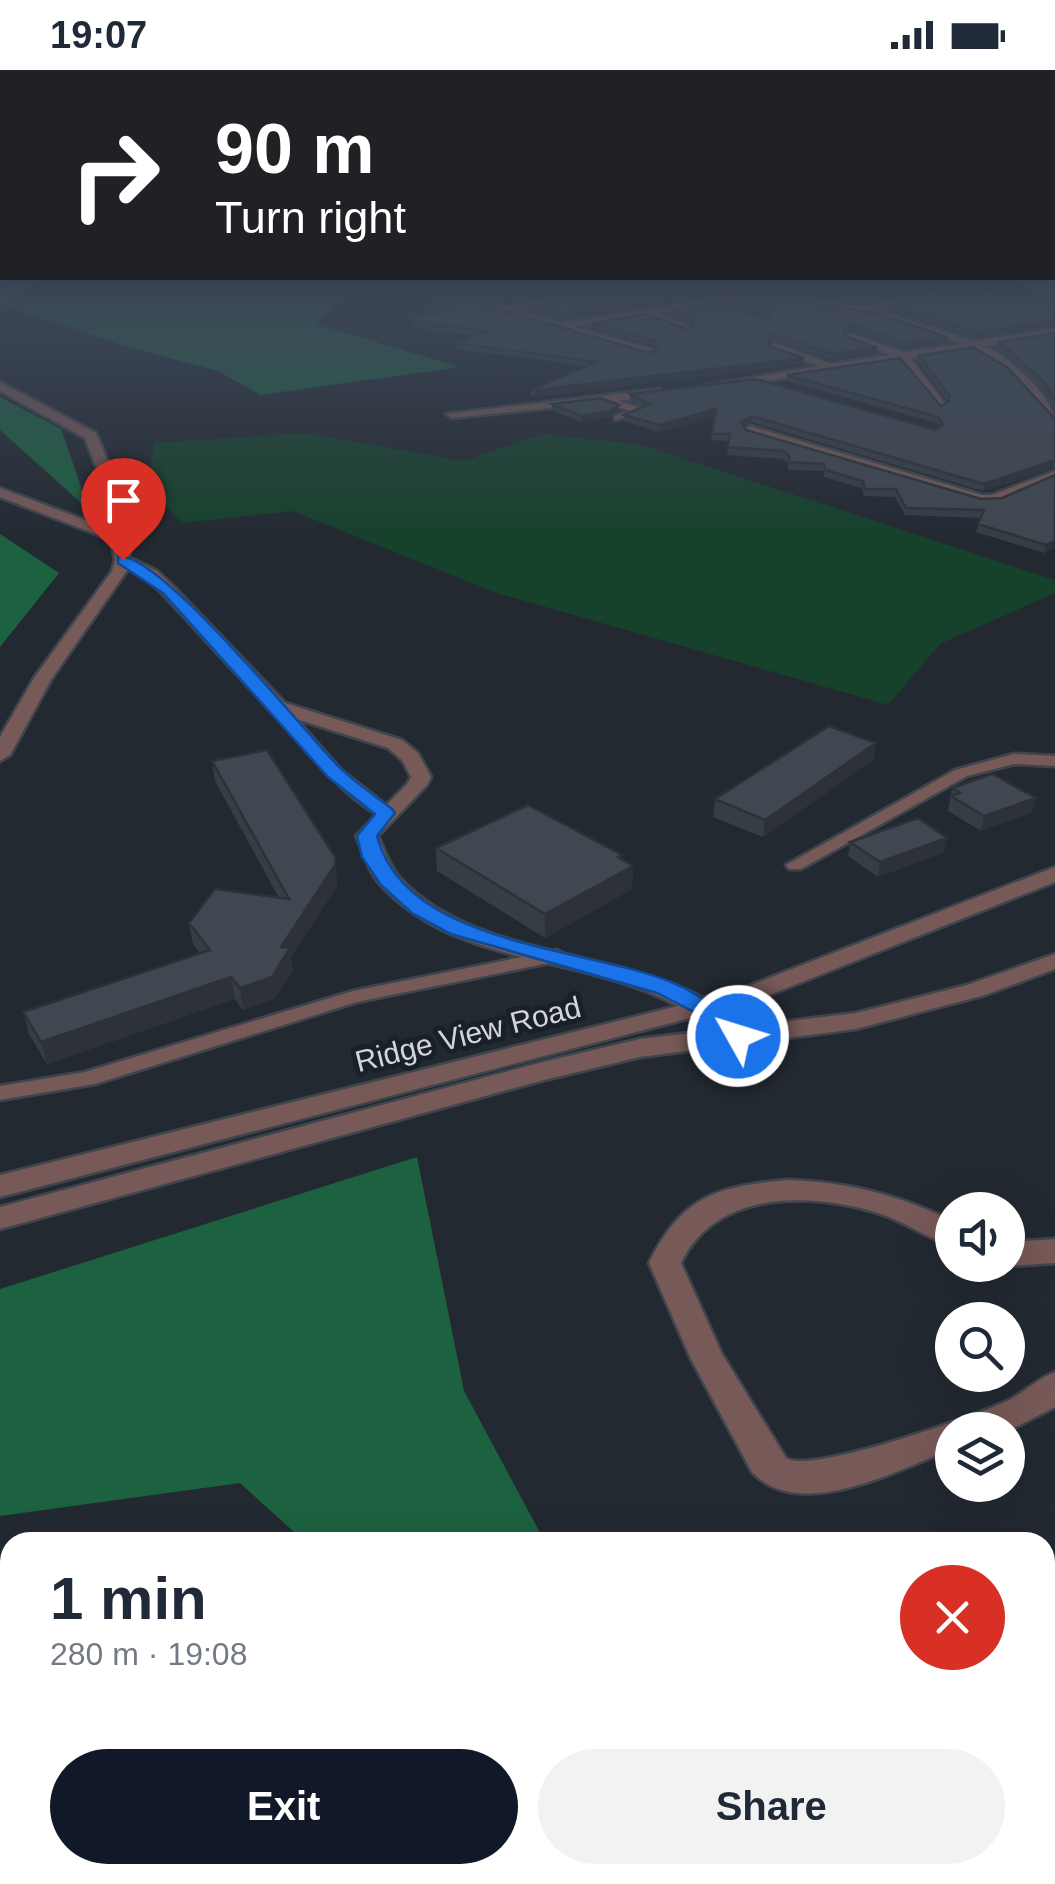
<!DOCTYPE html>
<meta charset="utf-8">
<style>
body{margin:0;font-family:Helvetica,sans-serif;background:#f2f2f3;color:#1f2937;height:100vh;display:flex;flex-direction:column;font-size:38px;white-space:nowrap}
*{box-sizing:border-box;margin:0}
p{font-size:32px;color:#747a83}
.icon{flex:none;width:55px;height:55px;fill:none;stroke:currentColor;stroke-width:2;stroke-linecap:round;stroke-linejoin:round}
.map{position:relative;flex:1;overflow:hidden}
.drawer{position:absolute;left:0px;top:1462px;width:1055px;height:352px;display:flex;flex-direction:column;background:#fff;border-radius:30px 30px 0 0;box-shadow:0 10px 40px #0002}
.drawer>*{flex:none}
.guide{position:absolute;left:0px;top:0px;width:1055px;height:210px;box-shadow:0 10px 40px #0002;background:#202124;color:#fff;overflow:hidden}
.fabs{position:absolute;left:935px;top:1122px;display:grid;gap:20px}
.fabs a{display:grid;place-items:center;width:90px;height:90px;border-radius:50%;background:#fff;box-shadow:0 10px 40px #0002;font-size:50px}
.pin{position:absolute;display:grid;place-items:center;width:85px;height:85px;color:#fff;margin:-102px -42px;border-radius:50% 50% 50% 0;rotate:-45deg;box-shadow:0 0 10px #0007}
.pin .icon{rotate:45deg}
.me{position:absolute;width:110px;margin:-55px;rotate:309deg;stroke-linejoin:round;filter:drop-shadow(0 0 8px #0008)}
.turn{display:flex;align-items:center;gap:35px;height:210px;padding:0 50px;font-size:45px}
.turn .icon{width:130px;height:130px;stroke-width:2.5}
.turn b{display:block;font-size:70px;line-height:85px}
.round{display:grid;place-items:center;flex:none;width:105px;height:105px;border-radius:52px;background:#f2f2f3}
.headline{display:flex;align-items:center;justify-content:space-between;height:170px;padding:0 50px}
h1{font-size:60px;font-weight:700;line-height:75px}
.button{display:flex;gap:20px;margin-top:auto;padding:20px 50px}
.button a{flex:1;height:115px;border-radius:60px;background:#111827;color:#fff;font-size:40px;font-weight:700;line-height:115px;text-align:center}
.button a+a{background:#f2f2f3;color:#1f2937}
.status{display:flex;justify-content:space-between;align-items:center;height:70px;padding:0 50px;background:#fff;direction:ltr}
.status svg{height:28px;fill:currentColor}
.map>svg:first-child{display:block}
.green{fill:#16412b}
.forest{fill:#1c6140}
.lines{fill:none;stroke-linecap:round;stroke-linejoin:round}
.service-casing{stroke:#3f454c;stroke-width:5}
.minor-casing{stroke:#3f454c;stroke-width:5}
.service{fill:#775957;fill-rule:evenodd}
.minor{fill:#775957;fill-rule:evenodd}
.wall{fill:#373d45}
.shaded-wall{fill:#2d3238}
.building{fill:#404750;stroke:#2d3238;stroke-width:2.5}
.route{fill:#1a73e8;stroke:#114b97;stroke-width:2.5}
.labels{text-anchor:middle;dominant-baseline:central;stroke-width:10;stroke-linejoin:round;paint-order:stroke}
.street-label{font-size:30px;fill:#d2d6db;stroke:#192027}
</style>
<div class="status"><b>19:07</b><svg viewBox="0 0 49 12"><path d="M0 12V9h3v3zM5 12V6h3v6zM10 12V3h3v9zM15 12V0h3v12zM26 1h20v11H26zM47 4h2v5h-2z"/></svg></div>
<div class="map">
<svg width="1055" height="1814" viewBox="0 0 1055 1814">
<rect width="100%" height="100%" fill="#232931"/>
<!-- green -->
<path class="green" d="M305,363L464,391L543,364L642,375L1055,510V523L940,574L888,635L497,523L293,441L181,453L148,411L154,373Z"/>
<!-- forest -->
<path class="forest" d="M354,219L316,254L460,297L260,325L218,301L118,274L0,234V219Z
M0,327L61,359L89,440L0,360Z
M0,464L59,503L0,577Z
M417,1087L464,1321L545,1472H305L240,1413L0,1446V1219Z
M10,1515V1805H371L366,1814H0V1517Z
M1045,1679L1055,1687V1814H433L437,1805H1045Z"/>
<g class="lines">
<defs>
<path id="service" d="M792,219H812L761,229L757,227Z
M605,327L644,339L646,341L615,350V346L631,341L602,332Z
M278,632L283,634L341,700L391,739V747C362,751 289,661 270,637Z
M1014,684L1055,686V696L1014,694L967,706L801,799H789L786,795L955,700Z
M557,880L567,886L564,890L357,932L95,1014L0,1030V1016L85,1002L353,921Z"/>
<path id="minor" d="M427,219C453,219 478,236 503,236C544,235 585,219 627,219L514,240L561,253L746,224L727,219H752L862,237L949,221L1055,228V234L949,227L874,239L974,271L1055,259V265L985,276C1009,286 1055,328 1055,354L1009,301L972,278L910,288L946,335L940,339L900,290L705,321L699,317L818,296L770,278L774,273L831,294L890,285L846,268L850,263L904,282L961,274L880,246L752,225L748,230L659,244L692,257L688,262L646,246L574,257L655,280L651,285Z
M0,312L96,363L111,399L130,488L157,501L174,517L285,633L402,670L418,683L431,707L427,715L378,766C384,779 390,797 399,807C469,886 612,879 703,928L746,917L1055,797V812L764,927L717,941L714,946H698L0,1127V1105L678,936C584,884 456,898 380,814C369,802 363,781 356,766L407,714L411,707L402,690L388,678L271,641L162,523L145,507L128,499L52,608L10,685L0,691V667L34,608L112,501L115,490L111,470L0,427V418L109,459L97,399L85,368L0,321Z
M660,319L664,326L452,348L446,344Z
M750,356L982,425H992L1055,401V410L999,432L981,433L746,363L744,360Z
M1055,884V899L985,925L856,959L640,987L544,1010L0,1159V1137L543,992L640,969L856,943L967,915Z
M788,1110C848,1112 899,1125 952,1151V1175C927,1169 906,1152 881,1144C812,1122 716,1119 681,1193L722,1284L786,1388C809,1405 978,1345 1009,1330C1025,1322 1038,1308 1055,1302V1337L1008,1361L952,1360V1379C898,1400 800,1453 752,1402L691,1289L649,1193C682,1126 717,1116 788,1110Z
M1055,1169V1193L1008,1196L1006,1195L1008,1172Z"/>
</defs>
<!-- service casing -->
<use href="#service" class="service-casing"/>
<!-- minor casing -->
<use href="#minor" class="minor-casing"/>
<!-- service -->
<use href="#service" class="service"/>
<!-- minor -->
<use href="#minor" class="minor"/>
</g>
<!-- wall -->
<path class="wall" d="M465,220H588L503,232L475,227V222L478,221Z
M618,220H728V223L561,249L531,241V236Z
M806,220H937L862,233L806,224Z
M979,220H1055V225Z
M741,229L946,273L905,279L849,259L845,264V266L877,278L876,283L831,290L773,269L769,274V276L804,288L803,294L535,327L531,326V320L586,296L456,279V273L476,266L413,258V246L444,240L430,236L429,231L650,283L656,278V276L592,258V253L689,260L693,255L673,246V240L769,249L768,244L741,234Z
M1055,232L975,268L890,240L891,235Z
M1055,263V340L1042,319L997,278L999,272Z
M919,286L1055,349V398H1054L983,421L751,352L744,357L746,360L981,429L1002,428L1055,405V478L1044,483L976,462L981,448L905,445L895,427L864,426L862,418L824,407V401L788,400V392L782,389L727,385L729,371L711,370L715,346L659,362L624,351V345L642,337L630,331V324L935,360L939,357L937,353L787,311V305L941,336L948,332L918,292Z
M552,334L619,335L618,341L611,347L581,352L552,340Z
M876,673L873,690L763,767L713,747L715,729Z
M212,691L335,787L337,816L291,887L293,900L275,928L243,940L235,929L47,994L29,964L23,942L200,883L193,874L189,853L279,828L215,711Z
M952,718L1032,742L981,761L948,741Z
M850,772L944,782L878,807L848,786Z
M436,778L621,789L633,796L632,819L545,868L437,801Z"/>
<!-- shaded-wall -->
<path class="shaded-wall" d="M554,220H588L503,232V227Z
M719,220H728V223L561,249V244Z
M908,220H937L862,233L863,228Z
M1055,251V256L975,268L976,262Z
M947,267L946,273L905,279L906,273Z
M877,278L876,283L831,290L832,284Z
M804,288L803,294L535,327V320Z
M619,335L618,341L611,347L581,352V346Z
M716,339L715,346L659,362L660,355Z
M752,346L751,352L740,359L741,352Z
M1055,390L1054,398L983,421L984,414Z
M1055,471V478L1044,483L1046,475Z
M876,673L873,690L763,767L765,750Z
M1036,728L1032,742L981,761L984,746Z
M947,768L944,782L878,807L880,792Z
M622,785L621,802L633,796L632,819L545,868V844Z
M335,787L337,816L291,887L293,900L275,928L243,940L240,918Z
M231,907L235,929L47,994L41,972Z"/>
<!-- building -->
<path class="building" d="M485,220H554L503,227L475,222Z
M618,220H719L561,244L531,236Z
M812,220H908L863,228Z
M755,224L880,244L947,267L906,273L850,254L844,260L845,266L877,278L832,284L774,264L768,270L769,276L804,288L535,320H531L596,292L456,273L488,261L413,252V246L456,238L429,231L454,226L650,283L658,277L656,271L592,253L646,244L689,260L696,250L673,240L714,233L770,250L769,239L741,229Z
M950,225L1055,232V251L976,262L891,235Z
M1055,263V331L1044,312L999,272Z
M973,277L1008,298L1055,349V390L984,414L752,346L741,352L746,360L981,429L1002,428L1055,405V471L1046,475L978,454L984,440L906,438L896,419H865L863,411L825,400L824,394L789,392V385L783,381L728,377L730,364H712L716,339L660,355L624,345L650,334L630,324L756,309L935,360L943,354L938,347L787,305L900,288L941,336L949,331L950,326L919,286Z
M600,328L619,335L611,341L581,346L552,334Z
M829,656L876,673L765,750L715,729Z
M267,680L335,787V795L281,877L290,878L272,907L240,918L231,907L41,972L23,942L210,880L189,853L215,819L289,829L212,691Z
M992,704L1036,728L984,746L951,726L960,723L952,718Z
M528,735L622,785L618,787L633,796L545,844L436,778Z
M918,748L947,768L880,792L850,772Z"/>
<!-- sky -->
<linearGradient id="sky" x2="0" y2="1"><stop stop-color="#13171b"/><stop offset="0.46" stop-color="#3f495a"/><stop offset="1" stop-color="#3f495a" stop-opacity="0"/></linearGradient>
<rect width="1055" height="473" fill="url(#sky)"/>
<!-- route -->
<path class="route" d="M118,486C161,483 302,659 338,696C354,712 374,725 392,739L395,743L377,766C405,877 588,876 676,914C702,926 724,943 746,961L750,966L746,972H729L692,941L657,923L451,864L412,843L381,815L362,787L357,766L375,744L328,707L163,523L118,493Z"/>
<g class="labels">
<!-- street labels -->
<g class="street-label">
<text transform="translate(468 964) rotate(-14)">Ridge View Road</text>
</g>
</g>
</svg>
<div class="fabs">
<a><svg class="icon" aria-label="sound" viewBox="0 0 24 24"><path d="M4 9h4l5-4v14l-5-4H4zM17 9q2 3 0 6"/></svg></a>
<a><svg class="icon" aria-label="search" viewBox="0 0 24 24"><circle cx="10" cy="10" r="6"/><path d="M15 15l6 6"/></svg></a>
<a><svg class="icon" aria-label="layers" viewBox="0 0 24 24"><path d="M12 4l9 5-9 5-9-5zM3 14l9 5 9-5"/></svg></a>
</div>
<div class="pin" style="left:123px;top:490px;background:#d93025"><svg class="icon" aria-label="arrive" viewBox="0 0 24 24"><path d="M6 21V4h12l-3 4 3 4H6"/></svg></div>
<svg class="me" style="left:738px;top:966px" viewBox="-20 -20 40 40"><circle r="17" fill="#1a73e8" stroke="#fff" stroke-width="3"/><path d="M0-11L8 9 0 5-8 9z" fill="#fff"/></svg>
<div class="guide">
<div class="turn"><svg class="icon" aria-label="right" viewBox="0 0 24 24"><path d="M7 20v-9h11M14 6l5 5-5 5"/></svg><div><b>90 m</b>Turn right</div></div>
</div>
<section class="drawer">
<div class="headline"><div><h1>1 min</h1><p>280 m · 19:08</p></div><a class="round" style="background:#d93025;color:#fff"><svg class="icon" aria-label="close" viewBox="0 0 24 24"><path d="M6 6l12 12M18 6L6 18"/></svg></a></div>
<div class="button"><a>Exit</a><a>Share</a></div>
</section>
</div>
